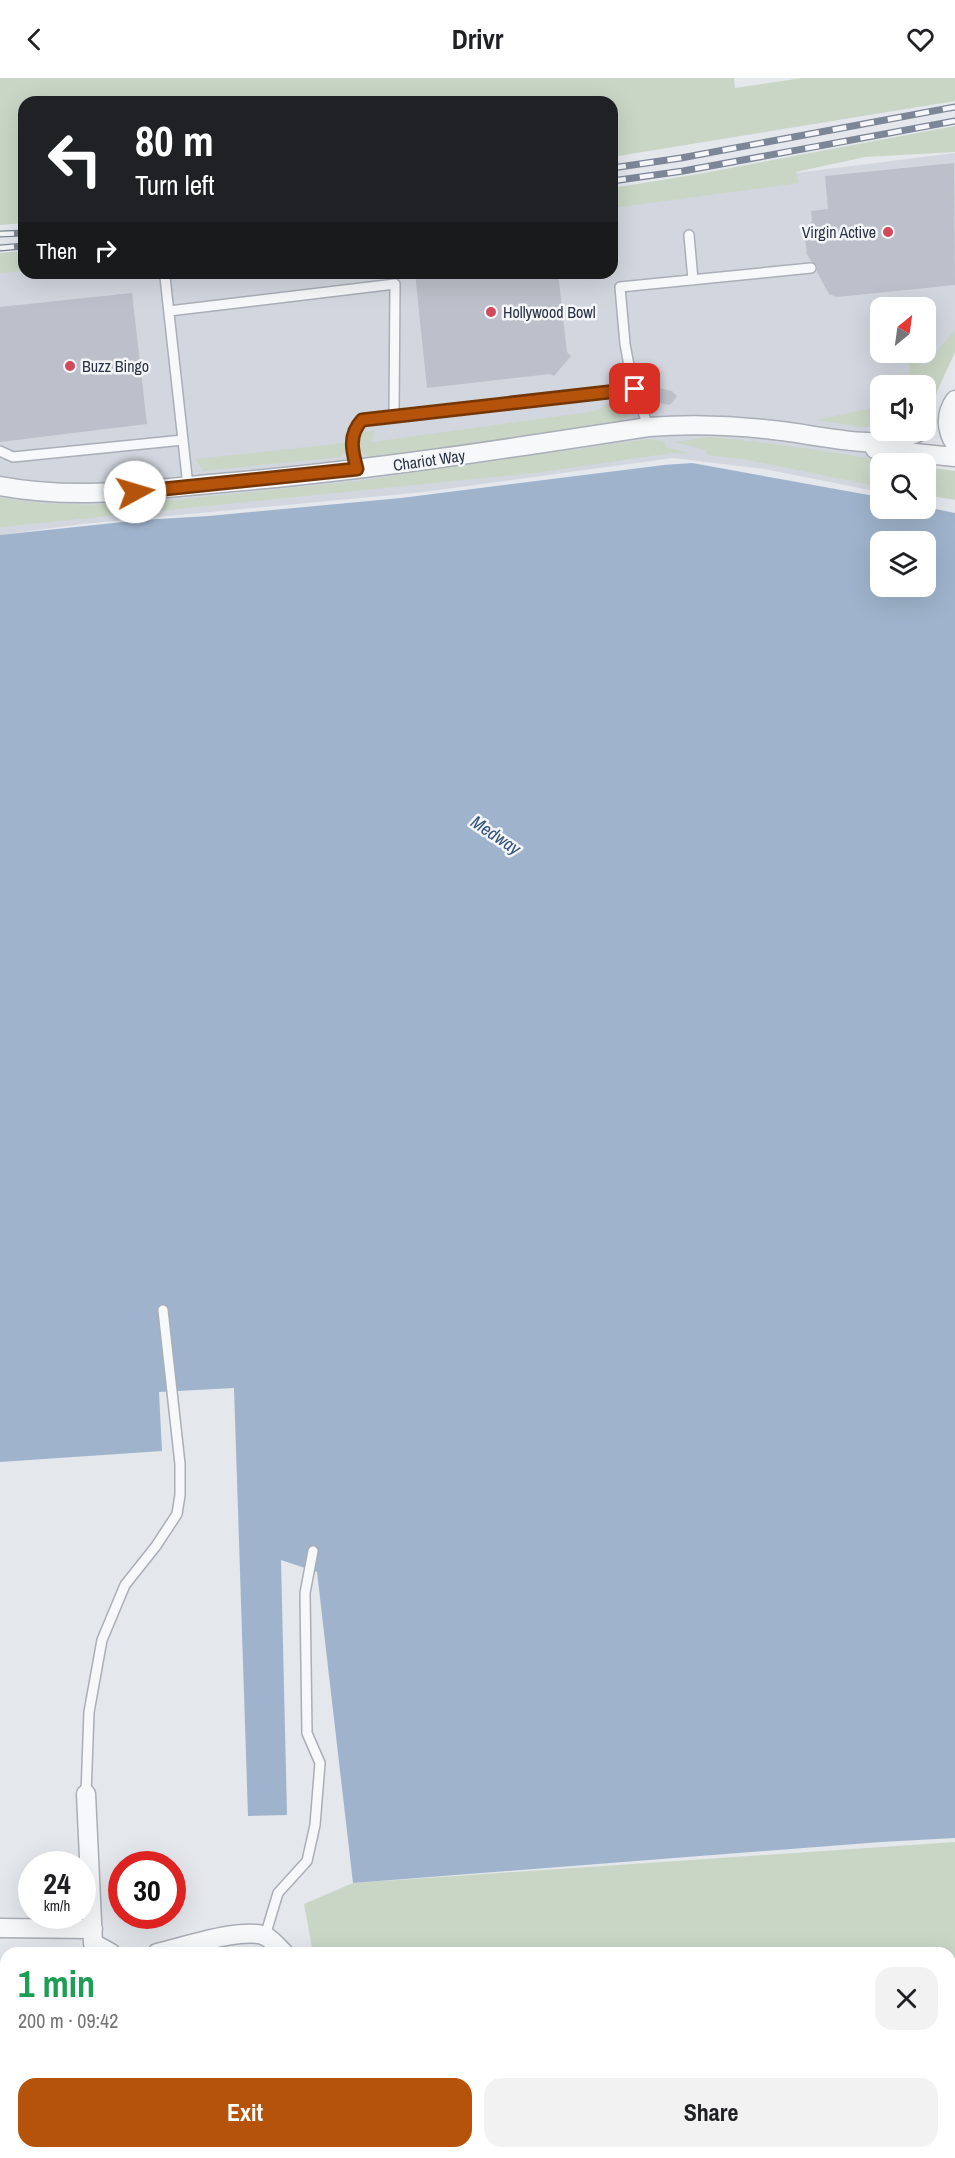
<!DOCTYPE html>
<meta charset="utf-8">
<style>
body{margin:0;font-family:"Archivo Narrow",sans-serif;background:#f2f2f2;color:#202124;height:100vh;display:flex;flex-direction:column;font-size:22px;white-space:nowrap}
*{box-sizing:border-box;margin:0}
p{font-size:20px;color:#757577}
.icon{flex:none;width:33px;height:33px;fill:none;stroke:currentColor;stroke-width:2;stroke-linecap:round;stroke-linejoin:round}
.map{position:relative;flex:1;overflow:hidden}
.panel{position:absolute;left:0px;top:1869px;width:956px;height:212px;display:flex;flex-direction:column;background:#fff;border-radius:18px 18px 0 0;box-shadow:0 6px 24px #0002}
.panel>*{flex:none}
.guide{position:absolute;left:18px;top:18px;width:600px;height:183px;border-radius:18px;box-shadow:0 6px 24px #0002;background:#202124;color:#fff;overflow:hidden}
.needle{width:39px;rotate:29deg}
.tools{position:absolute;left:870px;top:219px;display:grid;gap:12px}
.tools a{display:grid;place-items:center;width:66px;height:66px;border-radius:12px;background:#fff;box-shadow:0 6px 24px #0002;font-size:30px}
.speed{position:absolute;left:18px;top:1773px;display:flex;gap:12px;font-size:30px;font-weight:700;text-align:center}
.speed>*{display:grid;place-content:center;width:78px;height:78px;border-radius:50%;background:#fff;box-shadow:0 6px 24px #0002;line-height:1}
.speed small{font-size:15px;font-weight:400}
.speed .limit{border:9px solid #d22;background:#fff;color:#111}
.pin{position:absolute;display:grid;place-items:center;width:51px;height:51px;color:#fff;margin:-26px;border-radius:12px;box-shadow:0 3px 9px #0006}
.me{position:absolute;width:66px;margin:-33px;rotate:84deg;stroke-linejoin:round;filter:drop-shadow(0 0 4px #0008)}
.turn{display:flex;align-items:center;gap:21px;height:126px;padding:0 18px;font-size:27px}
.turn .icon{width:78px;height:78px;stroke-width:2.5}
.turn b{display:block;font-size:42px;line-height:51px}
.then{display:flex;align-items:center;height:57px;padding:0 18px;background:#0003;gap:12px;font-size:22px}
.round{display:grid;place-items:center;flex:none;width:63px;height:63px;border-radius:18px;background:#f2f2f2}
.head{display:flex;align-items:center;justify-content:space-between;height:102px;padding:0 18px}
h1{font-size:36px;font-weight:800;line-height:45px;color:#1e9e55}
.primary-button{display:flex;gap:12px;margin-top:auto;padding:12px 18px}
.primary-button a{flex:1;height:69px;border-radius:18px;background:#b45309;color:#fff;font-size:24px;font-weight:800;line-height:69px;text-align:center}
.primary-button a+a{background:#f2f2f2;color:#202124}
header{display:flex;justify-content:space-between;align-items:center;height:78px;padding:0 18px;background:#fff;font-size:27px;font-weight:800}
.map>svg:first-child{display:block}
.built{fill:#d2d6de;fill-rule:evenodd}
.green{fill:#c9d6c5}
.water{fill:#9fb4cc;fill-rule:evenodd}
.building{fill:#bbc0ca}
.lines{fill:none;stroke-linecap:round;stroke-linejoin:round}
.service-casing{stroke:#a9aeb7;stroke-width:12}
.minor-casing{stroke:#a9aeb7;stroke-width:21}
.service{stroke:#f7f8fa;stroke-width:9}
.minor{stroke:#f7f8fa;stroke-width:18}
.rail-casing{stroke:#7d8696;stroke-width:7}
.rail{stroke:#f4f6f9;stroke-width:4.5;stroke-dasharray:14;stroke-linecap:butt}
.route-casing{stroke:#753606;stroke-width:15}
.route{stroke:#b45309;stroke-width:10}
.poi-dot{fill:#d1495b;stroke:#f4f6f9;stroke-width:2}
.labels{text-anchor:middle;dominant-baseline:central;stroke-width:5;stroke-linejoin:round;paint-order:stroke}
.poi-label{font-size:16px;fill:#2b3445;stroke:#f4f6f9;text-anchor:start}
.street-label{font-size:16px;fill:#2b3445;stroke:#f4f6f9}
.water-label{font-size:18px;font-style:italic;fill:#34527a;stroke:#f4f6f9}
</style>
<header><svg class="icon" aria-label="back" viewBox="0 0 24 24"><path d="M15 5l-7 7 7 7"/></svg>Drivr<svg class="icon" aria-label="heart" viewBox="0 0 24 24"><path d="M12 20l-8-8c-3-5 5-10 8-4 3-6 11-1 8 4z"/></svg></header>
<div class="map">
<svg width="955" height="2080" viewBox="0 0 955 2080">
<rect width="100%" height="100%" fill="#e4e7ec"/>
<!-- built -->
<path class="built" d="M955,75V274L943,298L926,344V308H880V352L922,353L911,385L880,386V414L764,391L673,380L424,414L82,446L0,457V184L24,182V195H612V118ZM880,230H926V274H880Z"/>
<!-- green -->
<path class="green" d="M0,0H734L735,10L802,0H955V23L612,79V24H24V145L0,147Z
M955,48V74L865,79L796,94L799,105L612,130V110L693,97Z
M24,173V193L0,195V175Z
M955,252V274L933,322L926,331V308L904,307L910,300L909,281L925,287Z
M613,322L626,325L627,337L621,344L368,380L359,371L360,355L374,352L372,364L596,333Z
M880,328V348L860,349L817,342Z
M708,359C774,364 839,376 904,385L880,386V409L748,382L707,377L705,372L675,364Z
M649,361L664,363L666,369L692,376L671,375L542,394L0,449V420C86,434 174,422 260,413C316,407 372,403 427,392Z
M345,365V373L341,379L203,393L195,381Z
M926,389L955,393V422L926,417Z
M955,1764V2080H344L345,2074H950V1875H313L304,1826L353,1805Z"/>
<!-- water -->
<path class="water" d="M692,385L880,419V430L926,429L955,435V1760L881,1764L353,1805L317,1494L281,1482L287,1737L248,1738L234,1310L159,1314L162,1373L0,1384V457L142,442L209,438L401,420L664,387ZM880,464H926V508H880Z"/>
<!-- building -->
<path class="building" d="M954,85L955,207L837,219L829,216L817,194V187L811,183L807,176L805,161L806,154L812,143L811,133L828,131L825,98Z
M415,195H558L567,274L571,278L554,298L550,296L427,310Z
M132,215L147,346L0,364V229Z
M656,309L672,313L677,318L673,324L669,327L657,324L652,316Z"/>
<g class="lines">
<defs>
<path id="service" d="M689,157L693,202
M170,195L165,199L188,408
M169,233L395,206L394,339
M648,349L630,293L625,266L620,209L811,190
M0,373L13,379L183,362
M357,391C352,372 348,357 362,342L635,311
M86,1716L89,1634L102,1562L125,1507L156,1468L177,1436L180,1417V1386L163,1232
M265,1858L278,1815L307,1783L315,1747L320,1685L307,1655L305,1515L313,1473
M320,2080V2074"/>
<path id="minor" d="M955,322C945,336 946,352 955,366
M875,371L955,379
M0,408C75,422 146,412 221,405C364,393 506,371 648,349C690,346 731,347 773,352C807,355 866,370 897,362C906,360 914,356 923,352
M86,1716L93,1865L111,1875
M0,1850L93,1851
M157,1875C180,1870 247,1847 267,1859C273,1863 279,1870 284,1875
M0,2077L61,2074
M289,2080V2074"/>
</defs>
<!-- service casing -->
<use href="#service" class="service-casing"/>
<!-- minor casing -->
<use href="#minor" class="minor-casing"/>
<!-- service -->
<use href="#service" class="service"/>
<!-- minor -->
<use href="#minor" class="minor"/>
<defs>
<path id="rail" d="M612,90L681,80L955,29
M612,103L683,93L955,43
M0,156L24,155
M0,170L24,168"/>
</defs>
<!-- rail casing -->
<use href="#rail" class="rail-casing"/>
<!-- rail -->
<use href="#rail" class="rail"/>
</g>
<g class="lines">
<defs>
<path id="route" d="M135,414L357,391C352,373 348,357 362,342L635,311"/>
</defs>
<!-- route casing -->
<use href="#route" class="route-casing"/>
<!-- route -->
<use href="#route" class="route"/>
</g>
<!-- markers -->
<g class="poi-dot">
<circle cx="888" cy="154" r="6"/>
<circle cx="491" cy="234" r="6"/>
<circle cx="70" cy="288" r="6"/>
</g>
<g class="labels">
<!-- poi labels -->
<g class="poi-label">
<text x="876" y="154" text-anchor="end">Virgin Active</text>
<text x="503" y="234">Hollywood Bowl</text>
<text x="82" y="288">Buzz Bingo</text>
</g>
<!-- street labels -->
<g class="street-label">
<text transform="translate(429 382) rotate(-8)">Chariot Way</text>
</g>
<!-- water labels -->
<g class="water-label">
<text transform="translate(496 757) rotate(34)">Medway</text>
</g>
</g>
</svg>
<div class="tools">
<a><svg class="needle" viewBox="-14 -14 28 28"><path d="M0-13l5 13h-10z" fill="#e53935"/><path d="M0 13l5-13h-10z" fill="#757577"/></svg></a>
<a><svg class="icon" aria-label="sound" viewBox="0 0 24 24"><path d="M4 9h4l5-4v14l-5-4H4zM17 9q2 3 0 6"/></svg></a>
<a><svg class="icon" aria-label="search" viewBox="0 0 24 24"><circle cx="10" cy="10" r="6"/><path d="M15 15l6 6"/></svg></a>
<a><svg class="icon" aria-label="layers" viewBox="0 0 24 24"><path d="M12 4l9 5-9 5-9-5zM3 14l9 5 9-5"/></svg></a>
</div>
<div class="speed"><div>24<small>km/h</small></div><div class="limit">30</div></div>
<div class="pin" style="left:635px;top:311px;background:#d93025"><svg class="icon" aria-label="arrive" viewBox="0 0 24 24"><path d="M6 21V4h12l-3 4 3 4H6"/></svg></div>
<svg class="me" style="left:135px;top:414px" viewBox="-20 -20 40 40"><circle r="19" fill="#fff"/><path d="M0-13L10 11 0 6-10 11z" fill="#b45309"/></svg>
<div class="guide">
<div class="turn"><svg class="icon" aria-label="left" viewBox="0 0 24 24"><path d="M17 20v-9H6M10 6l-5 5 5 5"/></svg><div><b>80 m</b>Turn left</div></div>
<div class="then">Then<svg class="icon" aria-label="right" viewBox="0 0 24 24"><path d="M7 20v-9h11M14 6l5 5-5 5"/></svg></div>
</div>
<section class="panel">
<div class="head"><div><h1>1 min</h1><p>200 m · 09:42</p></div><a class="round"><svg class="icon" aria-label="close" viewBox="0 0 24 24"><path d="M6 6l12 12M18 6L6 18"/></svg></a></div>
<div class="primary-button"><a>Exit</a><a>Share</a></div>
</section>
</div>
